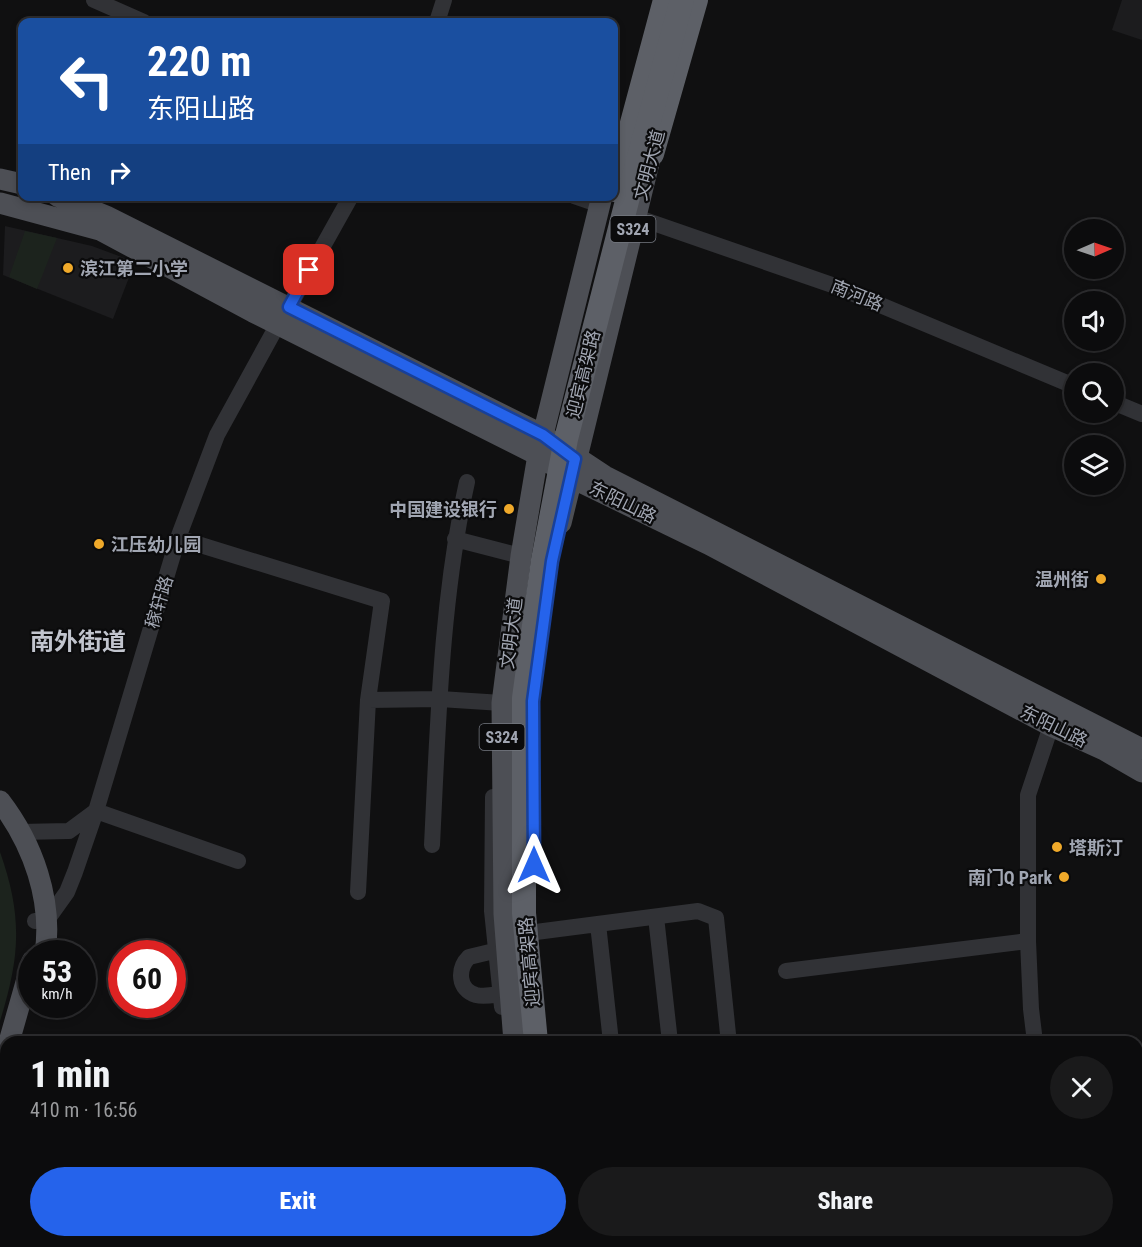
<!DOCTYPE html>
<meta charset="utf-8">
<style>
body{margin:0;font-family:"Roboto Condensed","Noto Sans SC",sans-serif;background:#1a1a1b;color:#f1f3f6;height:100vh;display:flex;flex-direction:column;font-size:22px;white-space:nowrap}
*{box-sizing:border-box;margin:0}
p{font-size:20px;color:#9a9b9d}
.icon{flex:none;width:33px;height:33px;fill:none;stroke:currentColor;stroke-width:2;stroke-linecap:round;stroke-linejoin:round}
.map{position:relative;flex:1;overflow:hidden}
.side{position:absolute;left:0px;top:1036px;width:1143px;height:212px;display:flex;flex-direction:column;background:#0c0c0d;border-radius:18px 18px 0 0;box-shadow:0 3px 9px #0003,0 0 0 2px #2c2c2e}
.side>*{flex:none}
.banner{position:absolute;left:18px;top:18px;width:600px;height:183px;border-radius:12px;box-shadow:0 3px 9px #0003,0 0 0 2px #2c2c2e;background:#1a4fa0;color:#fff;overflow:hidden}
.needle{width:39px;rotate:88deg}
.fabs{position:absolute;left:1064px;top:219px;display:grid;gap:12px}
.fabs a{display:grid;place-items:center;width:60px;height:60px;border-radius:50%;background:#0c0c0d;box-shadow:0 3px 9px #0003,0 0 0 2px #2c2c2e;font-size:30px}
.speed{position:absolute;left:18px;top:940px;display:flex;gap:12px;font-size:30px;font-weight:700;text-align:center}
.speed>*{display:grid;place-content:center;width:78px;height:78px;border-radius:50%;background:#0c0c0d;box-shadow:0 3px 9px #0003,0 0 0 2px #2c2c2e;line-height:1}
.speed small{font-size:15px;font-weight:400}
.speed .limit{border:9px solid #d22;background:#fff;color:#111}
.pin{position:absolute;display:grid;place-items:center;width:51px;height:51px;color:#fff;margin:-26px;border-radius:12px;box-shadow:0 3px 9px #0006}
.me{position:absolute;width:66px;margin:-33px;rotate:0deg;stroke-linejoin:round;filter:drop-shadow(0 0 4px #0008)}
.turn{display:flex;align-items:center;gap:21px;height:126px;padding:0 30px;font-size:27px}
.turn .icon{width:78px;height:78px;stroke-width:2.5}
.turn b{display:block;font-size:42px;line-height:51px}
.then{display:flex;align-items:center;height:57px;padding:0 30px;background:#0003;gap:12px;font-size:22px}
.round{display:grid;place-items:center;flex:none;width:63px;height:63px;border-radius:32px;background:#1a1a1b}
.summary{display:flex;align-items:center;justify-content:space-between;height:102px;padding:0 30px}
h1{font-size:36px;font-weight:800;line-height:45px}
.primary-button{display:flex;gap:12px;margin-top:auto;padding:12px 30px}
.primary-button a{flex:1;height:69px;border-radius:36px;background:#2563eb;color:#fff;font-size:24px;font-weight:800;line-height:69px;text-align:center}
.primary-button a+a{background:#1a1a1b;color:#f1f3f6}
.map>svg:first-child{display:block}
.built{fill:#1c1c1e}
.green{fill:#1c231d}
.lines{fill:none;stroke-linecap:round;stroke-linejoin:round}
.minor{stroke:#313236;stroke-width:16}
.major{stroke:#4d4f55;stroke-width:21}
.highway{stroke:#5d6067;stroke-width:24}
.highway-bridge{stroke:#5d6067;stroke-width:24}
.route-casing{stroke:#184099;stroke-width:15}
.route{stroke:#2563eb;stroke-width:10}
.poi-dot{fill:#efa92a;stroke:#0b0b0c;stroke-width:2}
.labels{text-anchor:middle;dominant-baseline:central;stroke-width:4.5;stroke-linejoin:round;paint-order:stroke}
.shield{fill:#0b0b0c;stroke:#747880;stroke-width:1.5}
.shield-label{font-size:16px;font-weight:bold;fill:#a1a6b2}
.street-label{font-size:18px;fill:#a1a6b2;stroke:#0b0b0c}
.poi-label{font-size:18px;font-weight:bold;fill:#a1a6b2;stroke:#0b0b0c;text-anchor:start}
.district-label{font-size:24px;font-weight:bold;fill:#c2c5ce;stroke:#0b0b0c}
</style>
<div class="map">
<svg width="1142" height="1247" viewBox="0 0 1142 1247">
<rect width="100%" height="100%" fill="#101011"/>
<!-- built -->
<path class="built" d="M1122,0H1142V40L1112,30Z
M5,226L92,246L135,262L113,319L3,275Z"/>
<!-- green -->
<path class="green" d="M25,231L57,238L37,289L9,277Z
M0,852C23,917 20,957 0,1021Z"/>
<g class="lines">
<!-- minor -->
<path class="minor" d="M94,0L144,22
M437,22L444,0
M574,196L600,205
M636,217L835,286L1074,386
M289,307L351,196
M1113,402L1142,414
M178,538L382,601L368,700L358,892
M455,539L521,556
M368,700L440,699L502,703
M493,797L492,911L502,1007
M19,832L69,831L96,811L238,861
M432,845C438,724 441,600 467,482
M656,917L670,1042
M35,921L47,920L67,892L75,872L96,811L178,538L217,435L278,324
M598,924L611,1042
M536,932L698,911L716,918L728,1034L727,1042
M494,951L469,957C457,969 458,990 476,995C484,997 493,995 500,994
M786,971L1028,941
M1035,1042L1031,1009L1028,941V795L1051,726
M1137,1126L1142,1122
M957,1247L964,1242"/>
<!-- major -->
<path class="major" d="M0,179L22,184
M57,196L106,216L543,435L605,476L1142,749
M0,203L100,230L253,312L538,455L572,478L708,544L1051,726L1104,750L1142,772
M561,523L649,163
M0,801C33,844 53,900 45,954
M9,1042L32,961
M514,1042L504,914L502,703L521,556L538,455L602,196
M0,1072L6,1053
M0,1110L6,1092
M534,1242V1247
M570,1242V1247"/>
<!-- highway -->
<path class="highway" d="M652,154L696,0
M614,190L665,0
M547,1242V1247"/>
<!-- highway-bridge -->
<path class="highway-bridge" d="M536,1042L524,913V698L543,560L566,439L628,197L682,0"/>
</g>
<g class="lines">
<defs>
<path id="route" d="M309,270L289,307L543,435L575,459L552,561L533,701L534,865"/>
</defs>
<!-- route casing -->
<use href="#route" class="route-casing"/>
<!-- route -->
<use href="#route" class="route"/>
</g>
<!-- markers -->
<g class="poi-dot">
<circle cx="68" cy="268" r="6"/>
<circle cx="509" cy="509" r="6"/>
<circle cx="99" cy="544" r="6"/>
<circle cx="1101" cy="579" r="6"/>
<circle cx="1057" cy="847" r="6"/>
<circle cx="1064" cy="877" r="6"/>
</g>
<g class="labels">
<!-- shield labels -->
<g class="shield">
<rect x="610.5" y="216" width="45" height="26" rx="4.5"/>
<rect x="479.5" y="724" width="45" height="26" rx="4.5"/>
</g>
<g class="shield-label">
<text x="633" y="229">S324</text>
<text x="502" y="737">S324</text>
</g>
<!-- street labels -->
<g class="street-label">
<text transform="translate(649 165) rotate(-75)">文明大道</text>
<text transform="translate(857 295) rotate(22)">南河路</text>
<text transform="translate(583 374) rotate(-76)">迎宾高架路</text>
<text transform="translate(623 502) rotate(26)">东阳山路</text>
<text transform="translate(159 602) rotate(-73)">稼轩路</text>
<text transform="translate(511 633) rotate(-83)">文明大道</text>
<text transform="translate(1054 726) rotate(26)">东阳山路</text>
<text transform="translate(529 962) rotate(-95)">迎宾高架路</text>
</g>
<!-- poi labels -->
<g class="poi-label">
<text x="80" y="268">滨江第二小学</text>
<text x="497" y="509" text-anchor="end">中国建设银行</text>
<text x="111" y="544">江压幼儿园</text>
<text x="1089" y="579" text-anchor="end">温州街</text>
<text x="1069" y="847">塔斯汀</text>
<text x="1052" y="877" text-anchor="end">南门Q Park</text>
</g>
<!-- district labels -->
<g class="district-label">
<text x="78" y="642">南外街道</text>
</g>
</g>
</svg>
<div class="fabs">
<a><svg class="needle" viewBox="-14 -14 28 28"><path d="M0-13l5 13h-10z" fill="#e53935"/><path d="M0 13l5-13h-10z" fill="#9a9b9d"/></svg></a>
<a><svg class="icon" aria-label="sound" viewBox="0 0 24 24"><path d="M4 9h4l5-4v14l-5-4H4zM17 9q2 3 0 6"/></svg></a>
<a><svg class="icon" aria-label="search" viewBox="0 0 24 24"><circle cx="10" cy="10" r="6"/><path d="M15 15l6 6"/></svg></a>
<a><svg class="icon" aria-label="layers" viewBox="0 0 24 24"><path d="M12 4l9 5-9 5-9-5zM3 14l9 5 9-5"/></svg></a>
</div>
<div class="speed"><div>53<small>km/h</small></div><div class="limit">60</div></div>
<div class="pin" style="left:309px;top:270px;background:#d93025"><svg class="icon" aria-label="arrive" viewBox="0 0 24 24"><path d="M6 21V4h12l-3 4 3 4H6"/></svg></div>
<svg class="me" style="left:534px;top:865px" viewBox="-20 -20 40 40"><path d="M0-17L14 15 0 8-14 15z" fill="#2563eb" stroke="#fff" stroke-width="4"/></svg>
<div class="banner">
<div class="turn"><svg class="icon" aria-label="left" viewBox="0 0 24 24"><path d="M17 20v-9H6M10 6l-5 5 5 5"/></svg><div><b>220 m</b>东阳山路</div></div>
<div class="then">Then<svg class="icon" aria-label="right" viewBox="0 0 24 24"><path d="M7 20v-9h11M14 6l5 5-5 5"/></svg></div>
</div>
<section class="side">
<div class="summary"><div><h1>1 min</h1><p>410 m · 16:56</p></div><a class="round"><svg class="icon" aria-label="close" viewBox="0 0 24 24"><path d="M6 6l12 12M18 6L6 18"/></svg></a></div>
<div class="primary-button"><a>Exit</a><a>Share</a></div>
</section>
</div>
